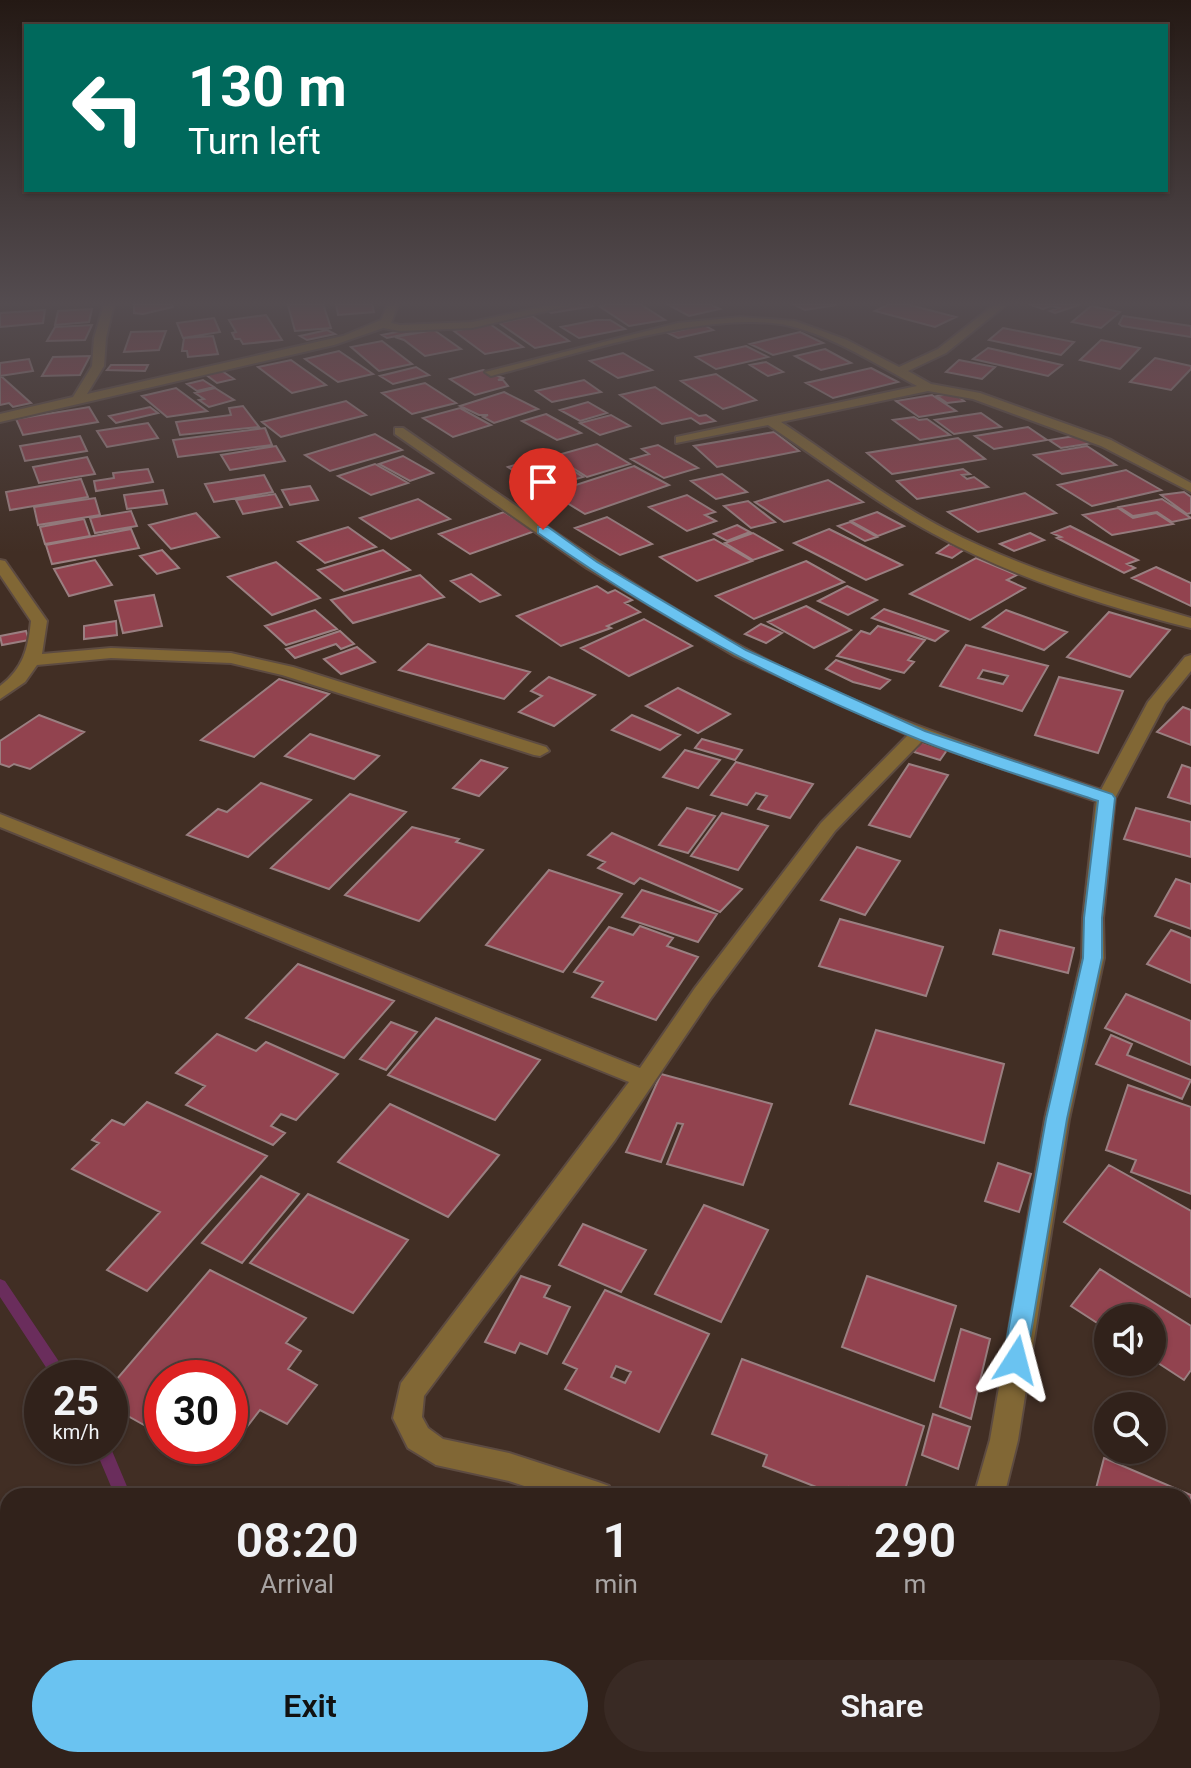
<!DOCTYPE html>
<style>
body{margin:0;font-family:Roboto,sans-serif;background:#392a24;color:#f1f3f6;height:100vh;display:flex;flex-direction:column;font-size:30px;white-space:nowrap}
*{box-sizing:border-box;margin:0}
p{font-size:26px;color:#a8a4a3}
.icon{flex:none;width:44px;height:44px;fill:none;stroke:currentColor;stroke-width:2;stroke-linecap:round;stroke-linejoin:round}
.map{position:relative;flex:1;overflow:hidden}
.drawer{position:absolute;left:0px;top:1488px;width:1192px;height:280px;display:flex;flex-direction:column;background:#31221b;border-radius:24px 24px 0 0;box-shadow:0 2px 6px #0004,0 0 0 2px #4c3f3a}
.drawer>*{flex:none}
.top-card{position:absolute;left:24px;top:24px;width:1144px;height:168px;border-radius:0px;box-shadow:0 2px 6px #0004,0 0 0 2px #4c3f3a;background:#00695c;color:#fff;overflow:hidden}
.controls{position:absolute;left:1094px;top:1304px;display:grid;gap:16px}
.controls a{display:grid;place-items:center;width:72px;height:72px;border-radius:50%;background:#31221b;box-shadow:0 2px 6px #0004,0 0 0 2px #4c3f3a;font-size:40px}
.speed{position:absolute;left:24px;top:1360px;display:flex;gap:16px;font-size:40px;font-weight:700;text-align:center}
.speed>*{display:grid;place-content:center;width:104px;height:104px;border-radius:50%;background:#31221b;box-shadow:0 2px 6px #0004,0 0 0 2px #4c3f3a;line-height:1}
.speed small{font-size:20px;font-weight:400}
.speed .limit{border:12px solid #d22;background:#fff;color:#111}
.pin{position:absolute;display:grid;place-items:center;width:68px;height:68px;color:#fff;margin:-82px -34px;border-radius:50% 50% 50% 0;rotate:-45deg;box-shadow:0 0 8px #0007}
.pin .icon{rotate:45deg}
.me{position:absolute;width:88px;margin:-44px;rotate:9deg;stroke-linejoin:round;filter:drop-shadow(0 0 6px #0008)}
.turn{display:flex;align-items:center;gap:28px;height:168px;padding:0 32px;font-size:36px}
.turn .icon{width:104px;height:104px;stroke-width:2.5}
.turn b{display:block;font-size:56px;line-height:68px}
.eta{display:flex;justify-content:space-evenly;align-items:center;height:136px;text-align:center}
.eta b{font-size:48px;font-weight:600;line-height:56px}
.cta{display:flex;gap:16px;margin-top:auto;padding:16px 32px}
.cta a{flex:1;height:92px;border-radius:48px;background:#6ac3f1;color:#111;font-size:32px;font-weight:600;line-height:92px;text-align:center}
.cta a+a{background:#392a24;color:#f1f3f6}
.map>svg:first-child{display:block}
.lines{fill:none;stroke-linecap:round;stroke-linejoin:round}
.stream{fill:#6a2d5c;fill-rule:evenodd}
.building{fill:#92434f;stroke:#9a7f81;stroke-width:2;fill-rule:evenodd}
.minor-casing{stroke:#5d4b41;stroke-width:4}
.minor{fill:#816735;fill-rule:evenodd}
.route{fill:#6ac3f1;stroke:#457f9d;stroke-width:2}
</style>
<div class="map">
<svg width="1191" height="1768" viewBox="0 0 1191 1768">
<rect width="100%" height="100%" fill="#412e24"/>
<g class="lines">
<!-- stream -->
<path class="stream" d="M0,1279L5,1281L70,1378H53L0,1297Z
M94,1446H110L131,1496H115Z
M230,1760H249L252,1768H233Z"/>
</g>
<!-- building -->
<path class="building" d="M134,304H172L173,307L143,314L134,313Z
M323,304L331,328L295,331L288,305Z
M336,304H372L374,312L338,315Z
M581,304L594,306L551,313L546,309Z
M612,304H640L665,320L629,326L599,306Z
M667,304H710L720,309L689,316Z
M793,304H835L836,305L805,310Z
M889,304H906L956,317L935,327L875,311Z
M1028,304H1077L1079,305L1055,313L1050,311L1059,308L1051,306L1043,309Z
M1091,306L1120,312L1101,328L1072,322Z
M92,309L89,322L55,325L58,311Z
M45,310L43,323L0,327V313Z
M266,315L282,340L243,344L240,339H235L232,333L236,332L229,320Z
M532,316L569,341L535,348L499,323Z
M1123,316L1191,326V337L1122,326L1119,324Z
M214,318L220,332L183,338L177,323Z
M596,320H610L625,329L579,338L561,327Z
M490,324L523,347L485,354L454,331Z
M92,325L85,340L47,341L55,327Z
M704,325L713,330L678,338L668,333Z
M421,327L426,330L387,338L382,335Z
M1003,328L1074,342L1061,355L989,340Z
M327,330L335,334L307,340L300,336Z
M434,330L461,349L425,356L404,340L395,337Z
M166,331L159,350L124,352L131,332Z
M800,332L823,343L773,355L750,344Z
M213,336L218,354L188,357L187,351H182L184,338Z
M1101,340L1140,348L1120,369L1080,360Z
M382,341L412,364L379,371L351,347Z
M746,346L768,357L716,369L696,357Z
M988,348L1062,365L1048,376L973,359Z
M825,349L851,363L821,370L795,356Z
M339,351L373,374L338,382L305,359Z
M623,353L652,370L618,378L590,361Z
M90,356L80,375L42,376L53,357Z
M1155,358L1191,366V369L1171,390L1130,382Z
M29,359L33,371L0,376V363Z
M291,360L326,385L292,393L258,367Z
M959,360L995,367L982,379L946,372Z
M766,362L783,372L768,376L750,365Z
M111,365H148L145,371L107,370Z
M416,367L429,375L393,384L380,376Z
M871,368L898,382L833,398L806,383Z
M483,370L503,378L498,380H503L508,386L475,395L450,379Z
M222,371L234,379L217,383L205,374Z
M716,374L756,400L723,409L681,381Z
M0,377H2L31,403L13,407L9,403L0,405Z
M203,380L214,387L197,391L187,384Z
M584,380L601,392L552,402L536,391Z
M425,383L456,403L412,414L382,393Z
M655,387L699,416L706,415L715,421L700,424L691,418L662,424L620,395Z
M176,388L207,411L167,417L142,396Z
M215,388L234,400L209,407L199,400L204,399L195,393Z
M504,392L538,409L494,423L483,417L488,415H479L460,406Z
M954,393L964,401L947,403L937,396Z
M932,395L956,411L919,417L896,401Z
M346,401L366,415L281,437L262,422Z
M588,402L607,413L580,421L560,410Z
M243,406L259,427L180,435L176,422L231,415L229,408Z
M89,407L98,422L23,435L16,419Z
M150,407L158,413L116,423L109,416Z
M460,408L491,425L453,437L423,418Z
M981,413L1001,427L954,434L935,420Z
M546,414L581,433L557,440L522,421Z
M611,415L630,426L600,435L580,423Z
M914,417L919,420L927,419L950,435L920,440L893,420Z
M148,423L158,438L107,447L97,431Z
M1028,427L1047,440L994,449L975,436Z
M265,428L272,445L178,457L173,440Z
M774,432L799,451L717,467L694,446Z
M375,434L402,450L330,471L305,455Z
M1081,435L1093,443L1061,448L1049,440Z
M80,436L87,451L25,461L20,446Z
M958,438L985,459L892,474L867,453Z
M597,444L630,464L587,477L554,456Z
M658,445L698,468L664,478L631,459L649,454L642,449Z
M276,446L285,461L230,470L221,455Z
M1087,446L1116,465L1062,474L1034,455Z
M548,455L583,477L543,489L508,467Z
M403,456L433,473L410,481L379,464Z
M87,457L95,474L39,483L33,467Z
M375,464L408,483L371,495L338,476Z
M634,466L669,485L585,514L551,493Z
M148,469L153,482L96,491L94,481L114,478L113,473Z
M963,469L970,474L962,475L967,479L974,477L988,487L917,499L897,481Z
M1126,470L1161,490L1092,506L1058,485Z
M722,474L747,492L716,499L691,481Z
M264,475L273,492L214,502L205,484Z
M81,479L88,497L10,510L6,492Z
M828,480L863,502L784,522L755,502Z
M310,486L318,500L290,505L282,490Z
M163,490L167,504L127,509L124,495Z
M1184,492L1191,497V513L1187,514L1161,495Z
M1025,493L1056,513L978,532L948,512Z
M275,494L282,507L243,514L236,500Z
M687,495L715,512L705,515L716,521L687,531L649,507Z
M95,498L100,515L38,525L34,507Z
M418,499L450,519L391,539L360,518Z
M1162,499L1191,518L1172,522L1157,512L1133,516L1119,507Z
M748,501L775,522L751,528L724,506Z
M1118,508L1133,518L1156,513L1173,524L1112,535L1083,515Z
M131,511L137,526L95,533L90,518Z
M504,512L535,531L470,554L439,534Z
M877,512L904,526L878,536L851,521Z
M196,513L219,537L171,549L149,525Z
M607,517L652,544L620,555L575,528Z
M84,519L90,536L45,544L40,527Z
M850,522L877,537L865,541L838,526Z
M737,525L750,532L727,541L714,534Z
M1070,526L1138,560L1127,564L1135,568L1124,573L1057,538L1061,537L1052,533Z
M348,527L376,547L325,563L298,542Z
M131,529L139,548L52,564L46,545Z
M829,529L902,565L866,580L794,543Z
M753,533L782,550L753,560L725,543Z
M1030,533L1044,540L1014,551L1000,544Z
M714,539L752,561L697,581L660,557Z
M950,544L965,549L952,558L937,553Z
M162,550L179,568L157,574L140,556Z
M383,550L410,570L344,591L318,570Z
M976,558L1017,575L1007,580L1025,588L970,620L910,594Z
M95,560L112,585L69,596L54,569Z
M806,561L844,582L754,619L716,596Z
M276,562L320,598L272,615L228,577Z
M1156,567L1191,583V606L1132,578Z
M471,574L500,595L480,602L451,581Z
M420,575L444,597L353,623L331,600Z
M597,586L608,593L615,590L632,600L625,603L640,612L607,626L611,628L561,646L517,616Z
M847,586L877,600L848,615L818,601Z
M154,595L162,626L123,633L115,601Z
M806,606L851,630L814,648L768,622Z
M884,609L948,631L935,641L872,618Z
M315,610L337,629L286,645L265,626Z
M1006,610L1067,632L1044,650L983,627Z
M1109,612L1170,630L1130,677L1067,657Z
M644,619L692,646L629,676L581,648Z
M116,621L117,635L84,639V626Z
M761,624L782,633L766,643L745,634Z
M878,626L925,640L908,660L914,662L904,673L837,656L861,631L870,634Z
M26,631L29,640L2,645L0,636Z
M340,631L354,644L341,649L336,644L295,658L286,649Z
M428,644L530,672L504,699L399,670Z
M966,645L1048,666L1022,711L940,686ZM983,670L1008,676L1003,684L978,678Z
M357,647L375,662L341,674L324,659Z
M836,660L890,680L880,689L853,682L826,669Z
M549,677L595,695L554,726L519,712L542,696L531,691Z
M1059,677L1123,691L1098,753L1035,735Z
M279,679L329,694L254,757L201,740Z
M678,688L730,714L698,733L646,706Z
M1183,707L1191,710V745L1157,732Z
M39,715L84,732L30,769L14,764L9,767L0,764V741Z
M632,715L680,735L660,750L612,730Z
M310,734L379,756L354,779L285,756Z
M702,739L742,750L735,760L695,748Z
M921,742L947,750L940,760L914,752Z
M685,750L720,760L698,788L663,777Z
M481,760L507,768L479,796L453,788Z
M736,762L813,784L790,818L758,809L767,796L756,793L747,805L711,795Z
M909,764L948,775L910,837L869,825Z
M1182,765L1191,768V804L1168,797Z
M261,783L311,800L248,857L187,835L218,809L227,812Z
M350,794L406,812L329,889L271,868Z
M687,808L715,816L688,853L659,845Z
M1136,808L1191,822V857L1124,839Z
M722,813L768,826L738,870L691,856Z
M412,827L459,839L456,842L483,850L419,921L345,895Z
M612,833L742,889L720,912L640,878L634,884L598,868L605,862L588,855Z
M857,847L900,861L865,915L821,900Z
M549,870L622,894L563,972L486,945Z
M1176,879L1191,884V929L1155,916Z
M642,890L717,914L698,942L622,917Z
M840,919L943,947L926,996L819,966Z
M640,926L673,938L667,946L698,957L656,1020L592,997L603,982L574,972L609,927L633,935Z
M1000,930L1074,948L1068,973L993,954Z
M1171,930L1191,938V983L1147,964Z
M298,964L394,1001L344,1058L246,1018Z
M1126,994L1191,1021V1065L1105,1028Z
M436,1018L540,1060L495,1120L388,1075Z
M391,1022L417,1032L386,1070L360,1059Z
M876,1030L1004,1064L984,1143L850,1104Z
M217,1034L256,1051L266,1042L338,1074L296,1120L281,1114L271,1126L285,1133L273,1145L186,1105L205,1086L176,1073Z
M1111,1035L1132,1044L1127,1055L1191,1080L1182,1099L1096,1064Z
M661,1074L772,1104L743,1185L667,1164L683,1124L677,1123L661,1162L626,1152Z
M1128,1085L1191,1107V1194L1131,1172L1136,1160L1106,1150Z
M147,1102L267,1156L147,1291L107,1270L160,1212L72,1169L99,1143L92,1140L112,1120L124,1125Z
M390,1104L499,1155L448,1217L338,1162Z
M998,1163L1031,1174L1019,1212L985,1201Z
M1109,1165L1191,1211V1297L1064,1222Z
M261,1176L299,1194L242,1263L202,1243Z
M308,1194L408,1240L353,1313L250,1263Z
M704,1205L768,1230L721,1322L655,1294Z
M583,1224L646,1250L621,1292L559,1265Z
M1100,1269L1191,1326V1370L1184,1380L1152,1359V1318H1108V1330L1071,1306Z
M210,1270L306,1318L286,1343L301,1351L288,1369L317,1385L287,1424L260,1410L246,1428L230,1419V1378H162V1435L110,1406V1387Z
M521,1276L550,1286L544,1297L570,1307L547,1354L520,1343L515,1353L485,1342Z
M867,1276L956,1306L934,1381L842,1347Z
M605,1290L709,1334L659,1432L565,1389L577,1369L563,1363ZM616,1366L631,1372L625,1383L611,1377Z
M961,1329L990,1339L971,1419L940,1407Z
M742,1359L924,1426L903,1496H871L849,1487L846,1496H839L763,1466L767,1455L712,1434Z
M933,1414L970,1427L958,1469L922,1455Z
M1104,1458L1191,1495V1624L1184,1621V1496H1094Z
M0,1551H8V1574L0,1595Z
M1184,1673L1191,1676V1768H1137L1120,1760H1184Z
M157,1760L156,1768H31L32,1764Z
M528,1760H586L582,1768H541Z
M598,1760H679L693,1768H594Z
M729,1760H767L764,1768H744Z
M942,1760H1103L1119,1768H940Z"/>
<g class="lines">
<defs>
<path id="minor" d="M104,304H114L106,338L104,366L87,394L343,336L381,320L388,304H398L391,323L400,325L472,322L556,304H577L472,328L400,331L383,328L334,345L0,422V414L73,397L92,366L94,338Z
M995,304H1007L946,353L908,371L931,384L980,393L1111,440L1191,483V492L1101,446L973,399L928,391L781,422C836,458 887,499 945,529C1023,569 1107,594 1191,618V628C1103,606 1012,577 932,533C874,502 823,461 768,425L676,443V437L681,436L917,386C877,365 835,337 790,326C711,308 571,356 491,376L485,372L678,323L740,317L795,321L847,340L899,367L938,349Z
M395,428H403C515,505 626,585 746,649C858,709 981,749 1101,790L1148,702L1185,657L1191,655V671L1165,703L1115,798L1103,918L1104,958L1069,1119L1018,1440L1004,1496H974L990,1440L1045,1119L1082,958L1083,918L1096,801L922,741L835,831L711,998L615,1140L424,1396L422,1417L428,1428L443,1439L509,1453L598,1482L609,1486L613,1496H555L509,1481L436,1465L408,1448L393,1418L401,1383L629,1082L0,827V814L640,1068L695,988L821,823L908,735L735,656L587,568L395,434Z
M0,560L5,561L47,621L42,654L111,648L231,653L293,667L546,747L549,751L540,756L534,755L282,675L231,663L111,658L37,665L25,682L0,699V686C23,669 28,649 31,621L0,575Z"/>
</defs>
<!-- minor casing -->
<use href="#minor" class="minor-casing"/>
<!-- minor -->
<use href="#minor" class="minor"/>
</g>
<!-- sky -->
<linearGradient id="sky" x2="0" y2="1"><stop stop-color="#241914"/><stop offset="0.55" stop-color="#544c50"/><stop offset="1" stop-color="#544c50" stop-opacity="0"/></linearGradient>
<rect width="1191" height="552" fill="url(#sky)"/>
<!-- route -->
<path class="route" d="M538,527H548L597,562L746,650L925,731L1112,794L1115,798L1102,918V958L1067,1119L1025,1368L1016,1371L1007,1368L1003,1360L1046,1119L1083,958L1084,918L1098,801C1036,780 973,762 913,737C781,684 654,615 538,533Z"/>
</svg>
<div class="controls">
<a><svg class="icon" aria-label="sound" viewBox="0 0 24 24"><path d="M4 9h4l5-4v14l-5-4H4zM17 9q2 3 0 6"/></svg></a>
<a><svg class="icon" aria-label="search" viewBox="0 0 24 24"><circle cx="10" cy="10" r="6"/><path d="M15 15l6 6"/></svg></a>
</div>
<div class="speed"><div>25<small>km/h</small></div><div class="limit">30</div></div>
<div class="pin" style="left:543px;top:530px;background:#d93025"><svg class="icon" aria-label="arrive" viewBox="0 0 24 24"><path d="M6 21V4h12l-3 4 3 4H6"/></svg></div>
<svg class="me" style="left:1016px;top:1360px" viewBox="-20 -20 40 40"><path d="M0-17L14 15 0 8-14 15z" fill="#6ac3f1" stroke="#fff" stroke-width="4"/></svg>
<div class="top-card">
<div class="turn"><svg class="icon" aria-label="left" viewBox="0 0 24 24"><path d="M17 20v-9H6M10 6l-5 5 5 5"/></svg><div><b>130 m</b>Turn left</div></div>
</div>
<section class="drawer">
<div class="eta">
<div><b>08:20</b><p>Arrival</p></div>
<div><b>1</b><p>min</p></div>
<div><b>290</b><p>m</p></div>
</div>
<div class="cta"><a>Exit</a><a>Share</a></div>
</section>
</div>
